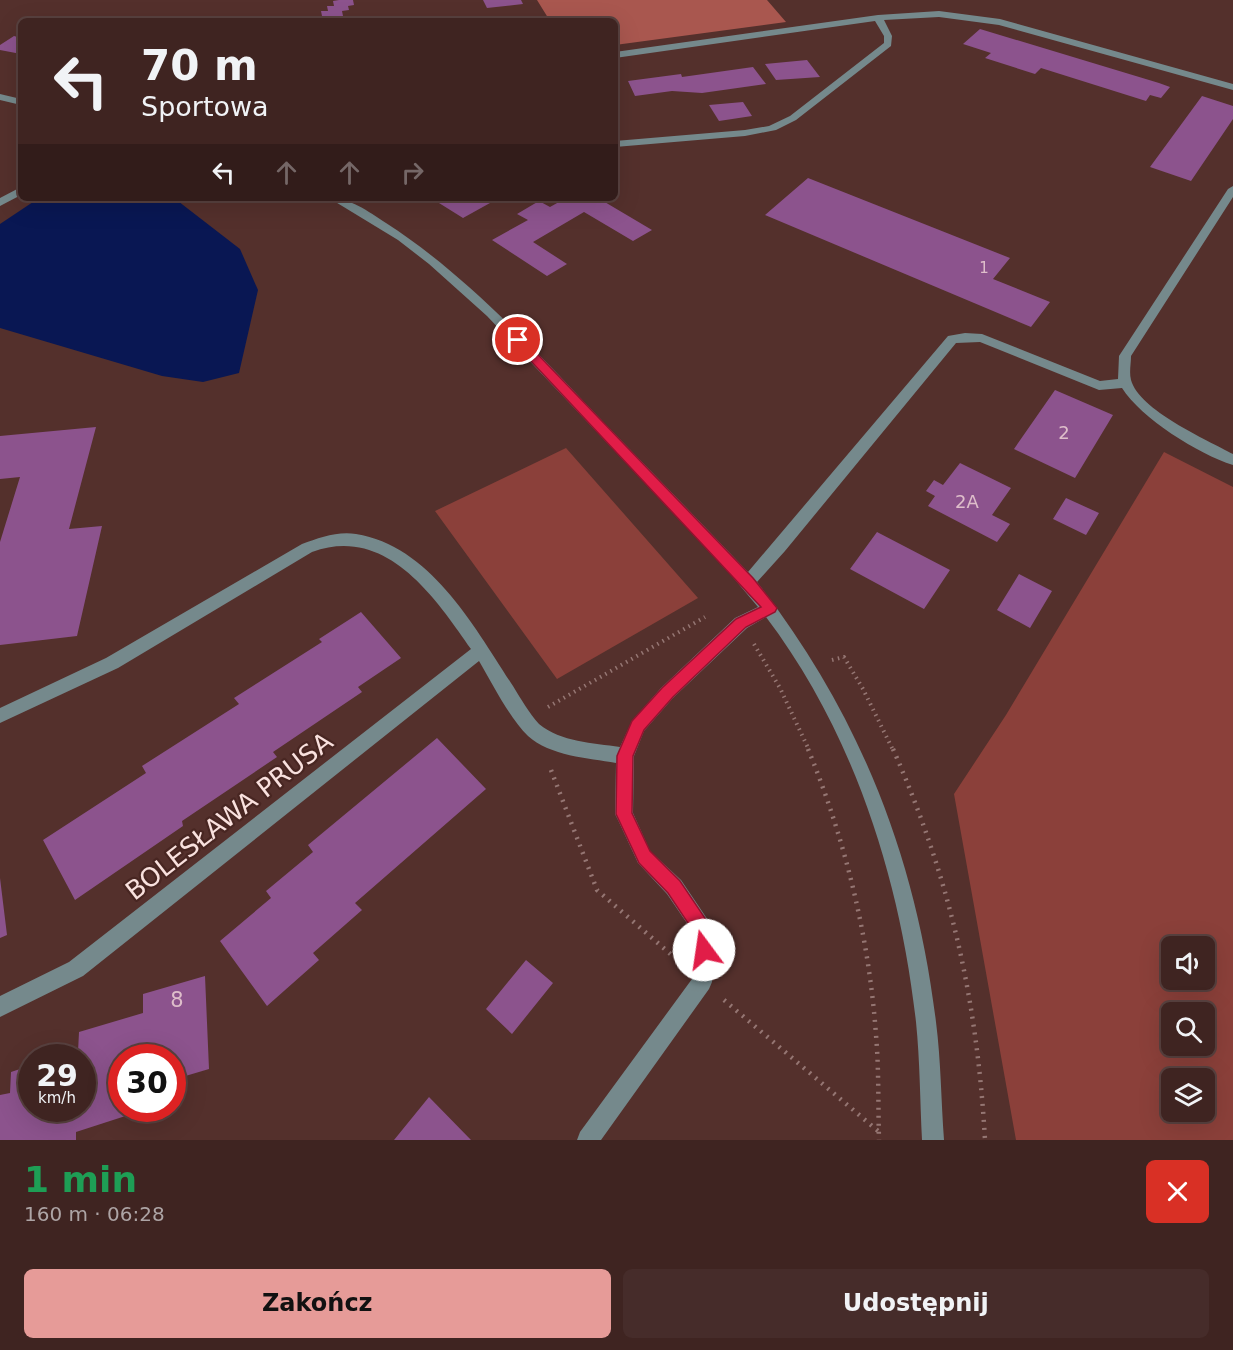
<!DOCTYPE html>
<html lang="pl">
<meta charset="utf-8">
<style>
body{margin:0;font-family:"DejaVu Sans",sans-serif;background:#462c2a;color:#f1f3f6;height:100vh;display:flex;flex-direction:column;font-size:22px;white-space:nowrap}
*{box-sizing:border-box;margin:0}
p{font-size:20px;color:#ada4a5}
.icon{flex:none;width:33px;height:33px;fill:none;stroke:currentColor;stroke-width:2;stroke-linecap:round;stroke-linejoin:round}
.map{position:relative;height:1140px;overflow:hidden}
.side{display:flex;flex-direction:column;background:#3f2421;flex:1}
.side>*{flex:none}
.banner{position:absolute;left:18px;top:18px;width:600px;height:183px;border-radius:9px;box-shadow:0 6px 24px #0002,0 0 0 2px #58413f;background:#3f2421;color:#f1f3f6;overflow:hidden}
.tools{position:absolute;left:1161px;top:936px;display:grid;gap:12px}
.tools a{display:grid;place-items:center;width:54px;height:54px;border-radius:9px;background:#3f2421;box-shadow:0 6px 24px #0002,0 0 0 2px #58413f;font-size:30px}
.speed{position:absolute;left:18px;top:1044px;display:flex;gap:12px;font-size:30px;font-weight:700;text-align:center}
.speed>*{display:grid;place-content:center;width:78px;height:78px;border-radius:50%;background:#3f2421;box-shadow:0 6px 24px #0002,0 0 0 2px #58413f;line-height:1}
.speed small{font-size:15px;font-weight:400}
.speed .limit{border:9px solid #d22;background:#fff;color:#111}
.pin{position:absolute;display:grid;place-items:center;width:51px;height:51px;color:#fff;margin:-26px;border:3px solid #fff;border-radius:50%;box-shadow:0 2px 6px #0007}
.me{position:absolute;width:66px;margin:-33px;rotate:346deg;stroke-linejoin:round;filter:drop-shadow(0 0 4px #0008)}
.turn{display:flex;align-items:center;gap:21px;height:126px;padding:0 24px;font-size:27px}
.turn .icon{width:78px;height:78px;stroke-width:2.5}
.turn b{display:block;font-size:42px;line-height:51px}
.lanes{display:flex;align-items:center;height:57px;padding:0 24px;background:#0003;justify-content:center;gap:30px;direction:ltr}
.lanes .off{opacity:.35}
.round{display:grid;place-items:center;flex:none;width:63px;height:63px;border-radius:9px;background:#462c2a}
.headline{display:flex;align-items:center;justify-content:space-between;height:102px;padding:0 24px}
h1{font-size:36px;font-weight:800;line-height:45px;color:#1e9e55}
.cta{display:flex;gap:12px;margin-top:auto;padding:12px 24px}
.cta a{flex:1;height:69px;border-radius:9px;background:#e69b98;color:#111;font-size:24px;font-weight:800;line-height:69px;text-align:center}
.cta a+a{background:#462c2a;color:#f1f3f6}
.map>svg:first-child{display:block}
.green{fill:#8b403a;fill-rule:evenodd}
.forest{fill:#a9574f}
.water{fill:#091753}
.building{fill:#8c538d}
.lines{fill:none;stroke-linecap:round;stroke-linejoin:round}
.path-far1{stroke:#957673;stroke-width:4;stroke-dasharray:1.5 4.5;stroke-linecap:butt}
.path{stroke:#957673;stroke-width:4.5;stroke-dasharray:2 6;stroke-linecap:butt}
.minor{fill:#75898c;fill-rule:evenodd}
.route{fill:#e11d48;stroke:#92132f;stroke-width:1.5}
.labels{text-anchor:middle;dominant-baseline:central;stroke-width:4.5;stroke-linejoin:round;paint-order:stroke}
.far-number-label{font-size:15px;fill:#debeca}
.number-label{font-size:18px;fill:#debeca}
.near-number-label{font-size:21px;fill:#debeca}
.near-street-label{font-size:26px;fill:#f9e1de;stroke:#482622}
</style>
<div class="map">
<svg width="1233" height="1140" viewBox="0 0 1233 1140">
<rect width="100%" height="100%" fill="#54302c"/>
<!-- green -->
<path class="green" d="M566,448L698,598L557,679L435,511Z
M1164,452L1233,487V1140H1016L954,794L1006,715ZM1172,946H1204V980H1172ZM1172,1012H1204V1046H1172ZM1172,1078H1204V1112H1172Z"/>
<!-- forest -->
<path class="forest" d="M537,0H767L786,22L615,45V21H550Z"/>
<!-- water -->
<path class="water" d="M39,198H174L240,249L258,290L239,373L203,382L162,376L0,328V224Z"/>
<!-- building -->
<path class="building" d="M339,0H353L354,5L348,6L349,10L342,11L343,16H336L337,21H316L315,17L322,16L321,11H328L327,6H334L333,1Z
M483,0H521L523,4L487,8Z
M980,29L1159,83L1170,87L1161,98L1150,95L1146,101L1041,68L1035,74L985,58L991,53L963,44Z
M14,36L21,38V54L0,50V45Z
M807,60L820,77L776,80L765,64Z
M753,67L766,84L702,93L672,91L635,96L628,81L681,74L682,77Z
M1202,96L1233,106V119L1191,181L1150,167Z
M743,102L752,116L719,121L709,105Z
M808,178L1010,258L993,279L1050,302L1031,327L765,215Z
M431,198H499L463,218Z
M566,198H598L652,230L633,241L584,212L533,242L567,264L547,276L492,240L528,220L517,214L539,201L550,207Z
M1055,390L1113,415L1075,478L1014,449Z
M96,427L69,529L102,526L77,636L0,645V542L20,477L0,479V436Z
M960,463L1011,488L992,515L1010,524L997,542L928,506L935,496L926,491L934,480L943,485Z
M1066,498L1099,513L1086,535L1053,519Z
M877,532L950,570L924,609L850,569Z
M1019,574L1052,591L1030,628L997,610Z
M361,612L401,658L358,687L362,692L273,752L277,757L182,821L183,826L75,900L43,840L146,773L142,766L239,704L234,698L322,642L319,639Z
M437,738L486,789L355,903L362,910L313,953L319,960L267,1006L220,941L271,898L266,891L313,852L308,845Z
M0,878L7,935L0,938Z
M526,960L553,983L512,1034L486,1009Z
M205,976L209,1069L172,1080V1058H122V1108H144V1110L76,1132V1140H0V1095L10,1093L11,1072L32,1065V1108H82V1058L60,1057L78,1052L79,1032L143,1013V994Z
M429,1097L471,1140H394Z"/>
<g class="lines">
<!-- path-far1 -->
<path class="path-far1" d="M754,644L780,688L809,750
M832,660L844,657L863,689L893,750
M548,707L705,617"/>
<!-- path -->
<path class="path" d="M808,749C845,839 869,937 876,1035C879,1070 878,1105 879,1140
M893,749C950,879 977,998 985,1140
M551,770L597,890L675,958
M724,1000L878,1131"/>
<!-- minor -->
<path class="minor" d="M939,11L1000,19L1233,84V90L999,25L939,17L884,20L892,36L891,46L796,120L776,130L745,136L615,147V141L745,130L769,126L790,116L884,43V36L875,21L615,58V52L878,15Z
M0,94L21,99V105L0,100Z
M1233,186V197L1131,356C1131,364 1129,372 1131,380C1139,410 1207,440 1233,454V465C1198,454 1141,418 1122,388L1099,390L980,342L956,343L785,551L757,582C859,713 916,856 936,1022C941,1061 941,1101 944,1140H922C920,1101 920,1061 916,1022C900,879 854,733 766,617L747,628L673,698L644,731L634,756L633,813L650,851L681,880L712,926L715,933L712,982L709,989L601,1140H577L580,1132L692,979L695,935L667,894L638,863L618,820L615,814L616,763C588,758 550,756 528,736C510,719 492,683 479,661L83,976L0,1017V996L69,962L471,649C434,596 386,525 312,552L118,668L0,723V708L106,658L302,544C319,538 337,531 356,534C431,546 475,628 513,686C521,699 529,713 539,724C561,742 593,743 620,747L632,721L661,688L735,618L758,607L721,563L487,316L429,264L398,240L329,198C350,198 368,211 386,223C471,278 539,355 609,428C656,476 702,524 748,572L948,336L965,333L982,334L1100,381L1118,379L1119,356L1228,189Z
M21,187V195L0,206V198Z"/>
</g>
<!-- route -->
<path class="route" d="M518,336L522,338L753,578L777,608L775,612L746,627L673,697L644,730L633,756L632,813L650,851L680,881L711,927C715,936 714,947 711,956L704,958L698,956L696,950V935L668,893L639,863L616,814L617,756L632,721L662,688L736,619L761,607L514,343V338Z"/>
<g class="labels">
<!-- far-number labels -->
<g class="far-number-label">
<text x="984" y="268">1</text>
</g>
<!-- number labels -->
<g class="number-label">
<text x="1064" y="432">2</text>
<text x="967" y="501">2A</text>
</g>
<!-- near-number labels -->
<g class="near-number-label">
<text x="177" y="1000">8</text>
</g>
<!-- near-street labels -->
<g class="near-street-label">
<text transform="translate(229 816) rotate(-38)">BOLESŁAWA PRUSA</text>
</g>
</g>
</svg>
<div class="tools">
<a><svg class="icon" aria-label="sound" viewBox="0 0 24 24"><path d="M4 9h4l5-4v14l-5-4H4zM17 9q2 3 0 6"/></svg></a>
<a><svg class="icon" aria-label="search" viewBox="0 0 24 24"><circle cx="10" cy="10" r="6"/><path d="M15 15l6 6"/></svg></a>
<a><svg class="icon" aria-label="layers" viewBox="0 0 24 24"><path d="M12 4l9 5-9 5-9-5zM3 14l9 5 9-5"/></svg></a>
</div>
<div class="speed"><div>29<small>km/h</small></div><div class="limit">30</div></div>
<div class="pin" style="left:518px;top:340px;background:#d93025"><svg class="icon" aria-label="arrive" viewBox="0 0 24 24"><path d="M6 21V4h12l-3 4 3 4H6"/></svg></div>
<svg class="me" style="left:704px;top:950px" viewBox="-20 -20 40 40"><circle r="19" fill="#fff"/><path d="M0-13L10 11 0 6-10 11z" fill="#e11d48"/></svg>
<div class="banner">
<div class="turn"><svg class="icon" aria-label="left" viewBox="0 0 24 24"><path d="M17 20v-9H6M10 6l-5 5 5 5"/></svg><div><b>70 m</b>Sportowa</div></div>
<div class="lanes"><svg class="icon" aria-label="left" viewBox="0 0 24 24"><path d="M17 20v-9H6M10 6l-5 5 5 5"/></svg><svg class="icon off" aria-label="ahead" viewBox="0 0 24 24"><path d="M12 20V5M6 11l6-6 6 6"/></svg><svg class="icon off" aria-label="ahead" viewBox="0 0 24 24"><path d="M12 20V5M6 11l6-6 6 6"/></svg><svg class="icon off" aria-label="right" viewBox="0 0 24 24"><path d="M7 20v-9h11M14 6l5 5-5 5"/></svg></div>
</div>
</div>
<section class="side">
<div class="headline"><div><h1>1 min</h1><p>160 m · 06:28</p></div><a class="round" style="background:#d93025;color:#fff"><svg class="icon" aria-label="close" viewBox="0 0 24 24"><path d="M6 6l12 12M18 6L6 18"/></svg></a></div>
<div class="cta"><a>Zakończ</a><a>Udostępnij</a></div>
</section>
